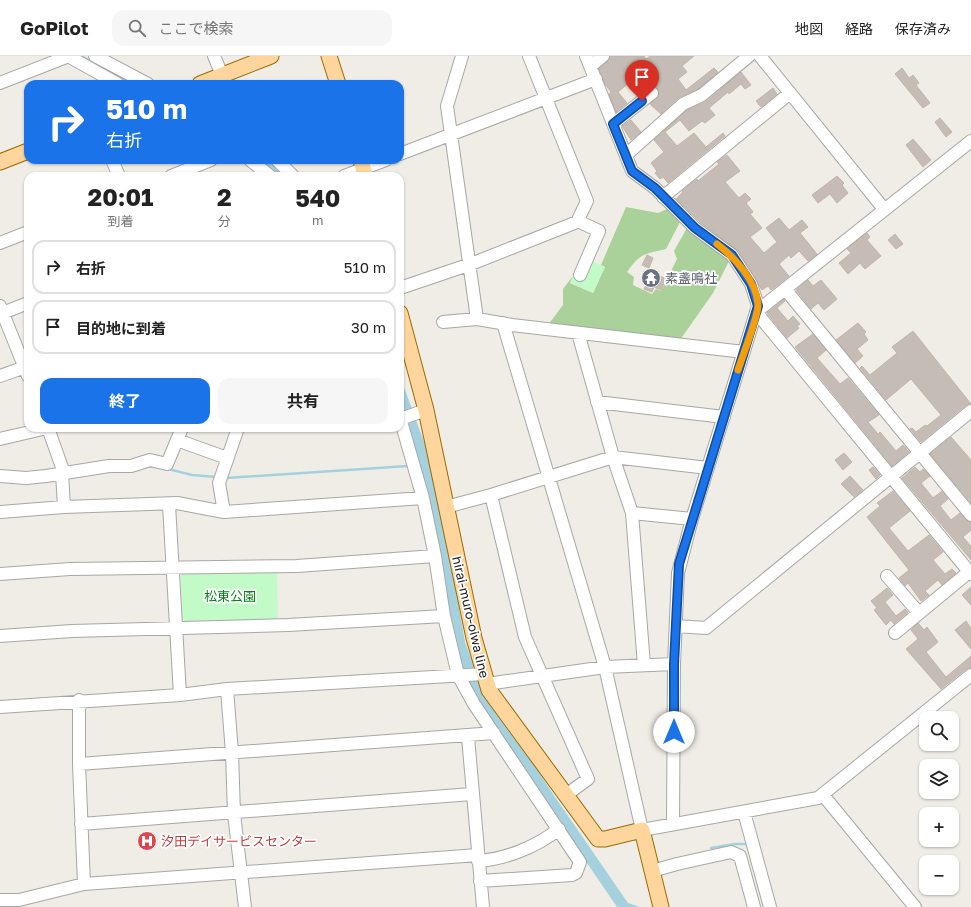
<!DOCTYPE html>
<html lang="ja">
<meta charset="utf-8">
<style>
body{margin:0;font-family:"Golos Text","Noto Sans JP",sans-serif;background:#f6f6f6;color:#222;height:100vh;display:flex;flex-direction:column;font-size:15px;white-space:nowrap}
*{box-sizing:border-box;margin:0}
p{font-size:13px;color:#767676}
.icon{flex:none;width:22px;height:22px;fill:none;stroke:currentColor;stroke-width:2;stroke-linecap:round;stroke-linejoin:round}
.map{position:relative;flex:1;overflow:hidden}
.drawer{position:absolute;left:24px;top:116px;width:380px;height:260px;display:flex;flex-direction:column;background:#fff;border-radius:12px;box-shadow:0 1px 3px #0004}
.drawer>*{flex:none}
.top-card{position:absolute;left:24px;top:24px;width:380px;height:84px;border-radius:12px;box-shadow:0 1px 3px #0004;background:#1a73e8;color:#fff;overflow:hidden}
.controls{position:absolute;left:919px;top:655px;display:grid;gap:8px}
.controls a{display:grid;place-items:center;width:40px;height:40px;border-radius:8px;background:#fff;box-shadow:0 1px 3px #0004;font-size:20px}
.pin{position:absolute;display:grid;place-items:center;width:34px;height:34px;color:#fff;margin:-41px -17px;border-radius:50% 50% 50% 0;rotate:-45deg;box-shadow:0 0 4px #0007}
.pin .icon{rotate:45deg}
.me{position:absolute;width:44px;margin:-22px;rotate:0deg;stroke-linejoin:round;filter:drop-shadow(0 0 3px #0008)}
.turn{display:flex;align-items:center;gap:14px;height:84px;padding:0 16px;font-size:18px}
.turn .icon{width:52px;height:52px;stroke-width:2.5}
.turn b{display:block;font-size:28px;line-height:34px}
.eta{display:flex;justify-content:space-evenly;align-items:center;height:68px;text-align:center}
.eta b{font-size:24px;font-weight:700;line-height:28px}
.cta{display:flex;gap:8px;margin-top:auto;padding:8px 16px}
.cta a{flex:1;height:46px;border-radius:12px;background:#1a73e8;color:#fff;font-size:16px;font-weight:700;line-height:46px;text-align:center}
.cta a+a{background:#f6f6f6;color:#222}
ul{padding:0;list-style:none}
li{display:flex;align-items:center;gap:12px;height:54px;margin:0 8px 6px;padding:0 8px;border:2px solid #e0e0e0;border-radius:12px}
li div{flex:1}
li b{display:block;font-size:15px}
li em{font-style:normal}
header{display:flex;align-items:center;gap:24px;box-sizing:border-box;height:56px;padding:0 20px;background:#fff;border-bottom:1px solid #e0e0e0}
header strong{font-size:19px}
nav{display:flex;gap:22px;margin-inline-start:auto;font-size:14px}
.search{width:280px;height:36px;background:#f6f6f6;display:flex;align-items:center;gap:10px;box-sizing:border-box;padding:0 14px;border-radius:12px;color:#767676;font-size:15px}
.map>svg:first-child{display:block}
.forest{fill:#a9d199}
.park{fill:#c2fbc8}
.water{fill:#a5d1df}
.lines{fill:none;stroke-linecap:round;stroke-linejoin:round}
.stream{stroke:#a5d1df;stroke-width:2.5}
.building{fill:#c5bdb5;stroke:#c3b4a7}
.minor-casing{stroke:#a7a7a7;stroke-width:14}
.major-casing{stroke:#9b6b00;stroke-width:17}
.minor{stroke:#fff;stroke-width:12}
.major{stroke:#fed69d;stroke-width:15}
.route-casing{stroke:#114b97;stroke-width:10}
.route{stroke:#1a73e8;stroke-width:7}
.slow{stroke:#f59e0b;stroke-width:7}
.labels{text-anchor:middle;dominant-baseline:central;stroke-width:3.5;stroke-linejoin:round;paint-order:stroke}
.worship-label{font-size:13px;fill:#5b616d;stroke:#fff;text-anchor:start}
.park-label{font-size:13px;fill:#098215;stroke:#fff}
.street-label{font-size:13px;fill:#202020;stroke:#fff}
.health-label{font-size:13px;fill:#be3a42;stroke:#fff;text-anchor:start}
</style>
<header>
<strong>GoPilot</strong>
<div class="search"><svg class="icon" aria-label="search" viewBox="0 0 24 24"><circle cx="10" cy="10" r="6"/><path d="M15 15l6 6"/></svg>ここで検索</div>
<nav><a>地図</a><a>経路</a><a>保存済み</a></nav>
</header>
<div class="map">
<svg width="971" height="851" viewBox="0 0 971 851">
<rect width="100%" height="100%" fill="#f0ede6"/>
<!-- forest -->
<path class="forest" d="M626,151L658,157L667,153L680,166L666,193C645,198 640,197 627,216L634,221L633,229L652,238L656,233L661,235L677,203L674,195L687,172L725,200L729,205L713,237L673,294L668,292L548,269L563,249V233L573,220L570,227L593,237L605,211L601,209Z"/>
<!-- park -->
<path class="park" d="M590,204L605,211L593,237L570,227L573,220L581,224Z
M277,514L278,565H185L182,561L181,520L183,517Z"/>
<!-- water -->
<path class="water" d="M258,104H269L286,120H276Z
M400,320L428,397L447,483L465,586L479,625L555,741L628,847L640,851H617L490,665L462,613L410,382L400,351Z"/>
<g class="lines">
<!-- stream -->
<path class="stream" d="M81,0L132,28
M168,413L192,419L216,421
M226,422L408,410
M711,792L735,788H748"/>
</g>
<!-- building -->
<path class="building" d="M611,0H644L646,3L650,0H694L682,10L687,16L678,23L686,34L714,12L718,16L698,33L678,42L661,58L650,48L659,40L658,33L651,30L641,17L618,36L627,47L616,56L609,38L611,36L605,28L599,13L608,5Z
M902,12L909,22L913,19L919,27L916,29L930,47L923,52L895,18Z
M741,16L751,29L745,33L741,28L729,38L728,36L709,52L715,59L705,67L702,65L689,75L680,64L665,76L677,90L694,77L706,91L723,77L725,80L668,127L663,121L660,123L655,117L657,115L651,107L664,96L654,84L687,54L707,45Z
M773,32L777,38L761,51L756,45Z
M940,62L952,76L946,81L935,66Z
M631,64L641,76L631,84L622,70Z
M913,83L931,104L923,111L906,89Z
M727,99L740,115L725,126L739,142L745,137L751,143L746,147L753,156L750,158L762,172L750,181L764,197L777,186L766,172L779,162L789,174L802,164L808,171L800,177L817,198L808,205L799,195L791,202L789,199L779,208L789,220L771,234L768,230L762,234L738,195L700,166L676,143L683,136L682,135L697,123L698,125L719,108L717,106Z
M837,120L844,127L842,129L848,137L837,147L830,138L818,147L812,139Z
M867,177L870,181L867,184L881,200L865,213L860,207L848,218L839,207L851,197L847,193Z
M895,178L903,188L896,193L888,184Z
M647,199L653,202L649,212L642,209Z
M652,216L666,223L661,234L654,231L652,236L644,233Z
M808,224L813,230L821,224L837,243L824,254L818,247L811,253L796,234Z
M784,243L785,245L777,252L788,265L793,260L800,268L797,270L799,272L787,282L767,257Z
M858,267L866,276L864,278L868,284L857,293L863,300L855,307L836,284Z
M913,275L971,348L966,349L921,386L910,373L912,372L916,376L925,369L927,370L941,359L911,323L886,344L860,312L862,310L870,319L897,297L892,291Z
M813,278L826,294L817,302L840,328L848,322L879,359L868,366L878,378L880,376L896,395L903,389L909,396L892,410L795,291Z
M951,381L971,404V447L930,398Z
M844,397L852,406L843,414L835,404Z
M873,411L880,419L876,423L869,414Z
M915,411L920,416L923,413L930,420L921,427L933,442L942,435L948,443L940,450L951,464L960,457L966,464L971,466V474L963,481L971,490V504L902,422Z
M850,420L863,434L854,441L841,428Z
M893,435L910,455L889,472L908,495L929,479L943,496L933,504L945,518L952,513L956,517L942,529L938,524L925,535L929,539L921,545L908,527L905,530L899,522L909,514L867,461L880,450L877,447Z
M971,531V549L962,539Z
M887,532L893,539L885,546L896,560L905,553L908,556L894,568L891,564L886,569L874,554L877,552L871,545Z
M966,565L971,572V593L955,574Z
M918,567L924,574L927,571L938,586L926,596L946,621L971,600V612L966,613L941,633L906,593L918,583L911,574Z"/>
<g class="lines">
<defs>
<path id="minor" d="M68,0L118,28
M95,0L148,28
M214,0L222,19
M462,0L447,50L477,263
M586,0L632,115L655,132L695,172L732,199L751,228L758,250L692,463L678,517L674,608L673,768
M760,0L884,153
M591,10L603,0
M0,27L69,0
M613,68L652,37
M971,85L756,256L971,518
M400,98L596,23
M626,99L683,48L702,39L749,0
M112,104L119,120
M250,104L270,120
M277,104L293,120
M171,120L211,104
M344,120L386,104
M663,141L790,37
M578,165L599,175L580,219
M0,187L28,176
M400,232L471,208L577,166L587,145L529,0
M785,233L971,459
M0,250L28,320
M0,258L28,247
M443,266L477,263L512,269L744,296
M503,267L605,611L642,774L818,742L971,619
M578,277L613,401L632,457L644,609
M0,320L28,310
M597,346L724,361
M400,362L423,442L435,500L444,560L458,619L474,648L580,806L576,817L572,819L480,825
M400,363L426,354
M48,372L64,417
M0,383L47,372
M177,384L227,402
M62,417L64,451
M0,420L26,422L46,420L109,410H131L150,404L167,408L182,372
M169,449L180,639
M446,451L491,439
M0,456L64,451L177,447L224,456L423,442
M224,456L219,427L238,372
M632,457L692,463
M0,518L70,513L297,510L435,500
M887,520L919,557
M676,570L706,572L971,355
M895,577L969,516
M0,580L72,575L288,569L444,560
M487,628L605,611L674,608
M227,633L232,697L234,758L245,851
M79,644V708L84,828
M0,651L180,639L227,633L484,618
M468,681L483,851
M79,708L494,677
M566,739L588,723L525,581L491,439L613,401L708,412
M823,739L915,851
M744,756L770,851
M81,768L472,738
M478,805C506,803 536,791 559,773
M652,815L677,808L731,796L740,800L754,851
M0,844H19L84,828L478,799"/>
<path id="major" d="M329,0L338,28
M200,28L271,0
M361,104L365,120
M0,106L28,95
M400,257L426,354L474,582L489,634L598,783H605L642,774L661,851"/>
</defs>
<!-- minor casing -->
<use href="#minor" class="minor-casing"/>
<!-- major casing -->
<use href="#major" class="major-casing"/>
<!-- minor -->
<use href="#minor" class="minor"/>
<!-- major -->
<use href="#major" class="major"/>
</g>
<g class="lines">
<defs>
<path id="route" d="M642,45L613,68L632,115L655,132L695,172L732,199L751,228L758,250L679,508L674,608V676"/>
</defs>
<!-- route casing -->
<use href="#route" class="route-casing"/>
<!-- route -->
<use href="#route" class="route"/>
<!-- slow -->
<path class="slow" d="M717,188C735,202 756,224 758,248C759,259 742,301 738,314"/>
</g>
<!-- icons -->
<defs>
<symbol id="temple-disc" viewBox="-11 -11 22 22"><circle r="9.5" fill="#6b7280" stroke="#fff"/><path d="M0-6L5-2H3V0L6.5 2.5H4V6H1.5V3h-3V6H-4V2.5H-6.5L-3 0V-2H-5Z" fill="#fff"/></symbol>
<symbol id="hospital-disc" viewBox="-11 -11 22 22"><circle r="9.5" fill="#e0444e" stroke="#fff"/><path d="M-5-5h3v3.5h4V-5h3V5h-3V1.5h-4V5h-3Z" fill="#fff"/></symbol>
</defs>
<g fill-rule="evenodd">
<use href="#temple-disc" x="640" y="211" width="22" height="22"/>
<use href="#hospital-disc" x="136" y="774" width="22" height="22"/>
</g>
<g class="labels">
<!-- worship labels -->
<g class="worship-label">
<text x="665" y="222">素盞鳴社</text>
</g>
<!-- park labels -->
<g class="park-label">
<text x="230" y="540">松東公園</text>
</g>
<!-- street labels -->
<g class="street-label">
<text transform="translate(471 561) rotate(77)">hirai-muro-oiwa line</text>
</g>
<!-- health labels -->
<g class="health-label">
<text x="161" y="785">汐田デイサービスセンター</text>
</g>
</g>
</svg>
<div class="controls">
<a><svg class="icon" aria-label="search" viewBox="0 0 24 24"><circle cx="10" cy="10" r="6"/><path d="M15 15l6 6"/></svg></a>
<a><svg class="icon" aria-label="layers" viewBox="0 0 24 24"><path d="M12 4l9 5-9 5-9-5zM3 14l9 5 9-5"/></svg></a>
<a>+</a>
<a>−</a>
</div>
<div class="pin" style="left:642px;top:45px;background:#d93025"><svg class="icon" aria-label="arrive" viewBox="0 0 24 24"><path d="M6 21V4h12l-3 4 3 4H6"/></svg></div>
<svg class="me" style="left:674px;top:676px" viewBox="-20 -20 40 40"><circle r="19" fill="#fff"/><path d="M0-13L10 11 0 6-10 11z" fill="#1a73e8"/></svg>
<div class="top-card">
<div class="turn"><svg class="icon" aria-label="right" viewBox="0 0 24 24"><path d="M7 20v-9h11M14 6l5 5-5 5"/></svg><div><b>510 m</b>右折</div></div>
</div>
<section class="drawer">
<div class="eta">
<div><b>20:01</b><p>到着</p></div>
<div><b>2</b><p>分</p></div>
<div><b>540</b><p>m</p></div>
</div>
<ul>
<li><svg class="icon" aria-label="right" viewBox="0 0 24 24"><path d="M7 20v-9h11M14 6l5 5-5 5"/></svg><div><b>右折</b></div><em>510 m</em></li>
<li><svg class="icon" aria-label="arrive" viewBox="0 0 24 24"><path d="M6 21V4h12l-3 4 3 4H6"/></svg><div><b>目的地に到着</b></div><em>30 m</em></li>
</ul>
<div class="cta"><a>終了</a><a>共有</a></div>
</section>
</div>
